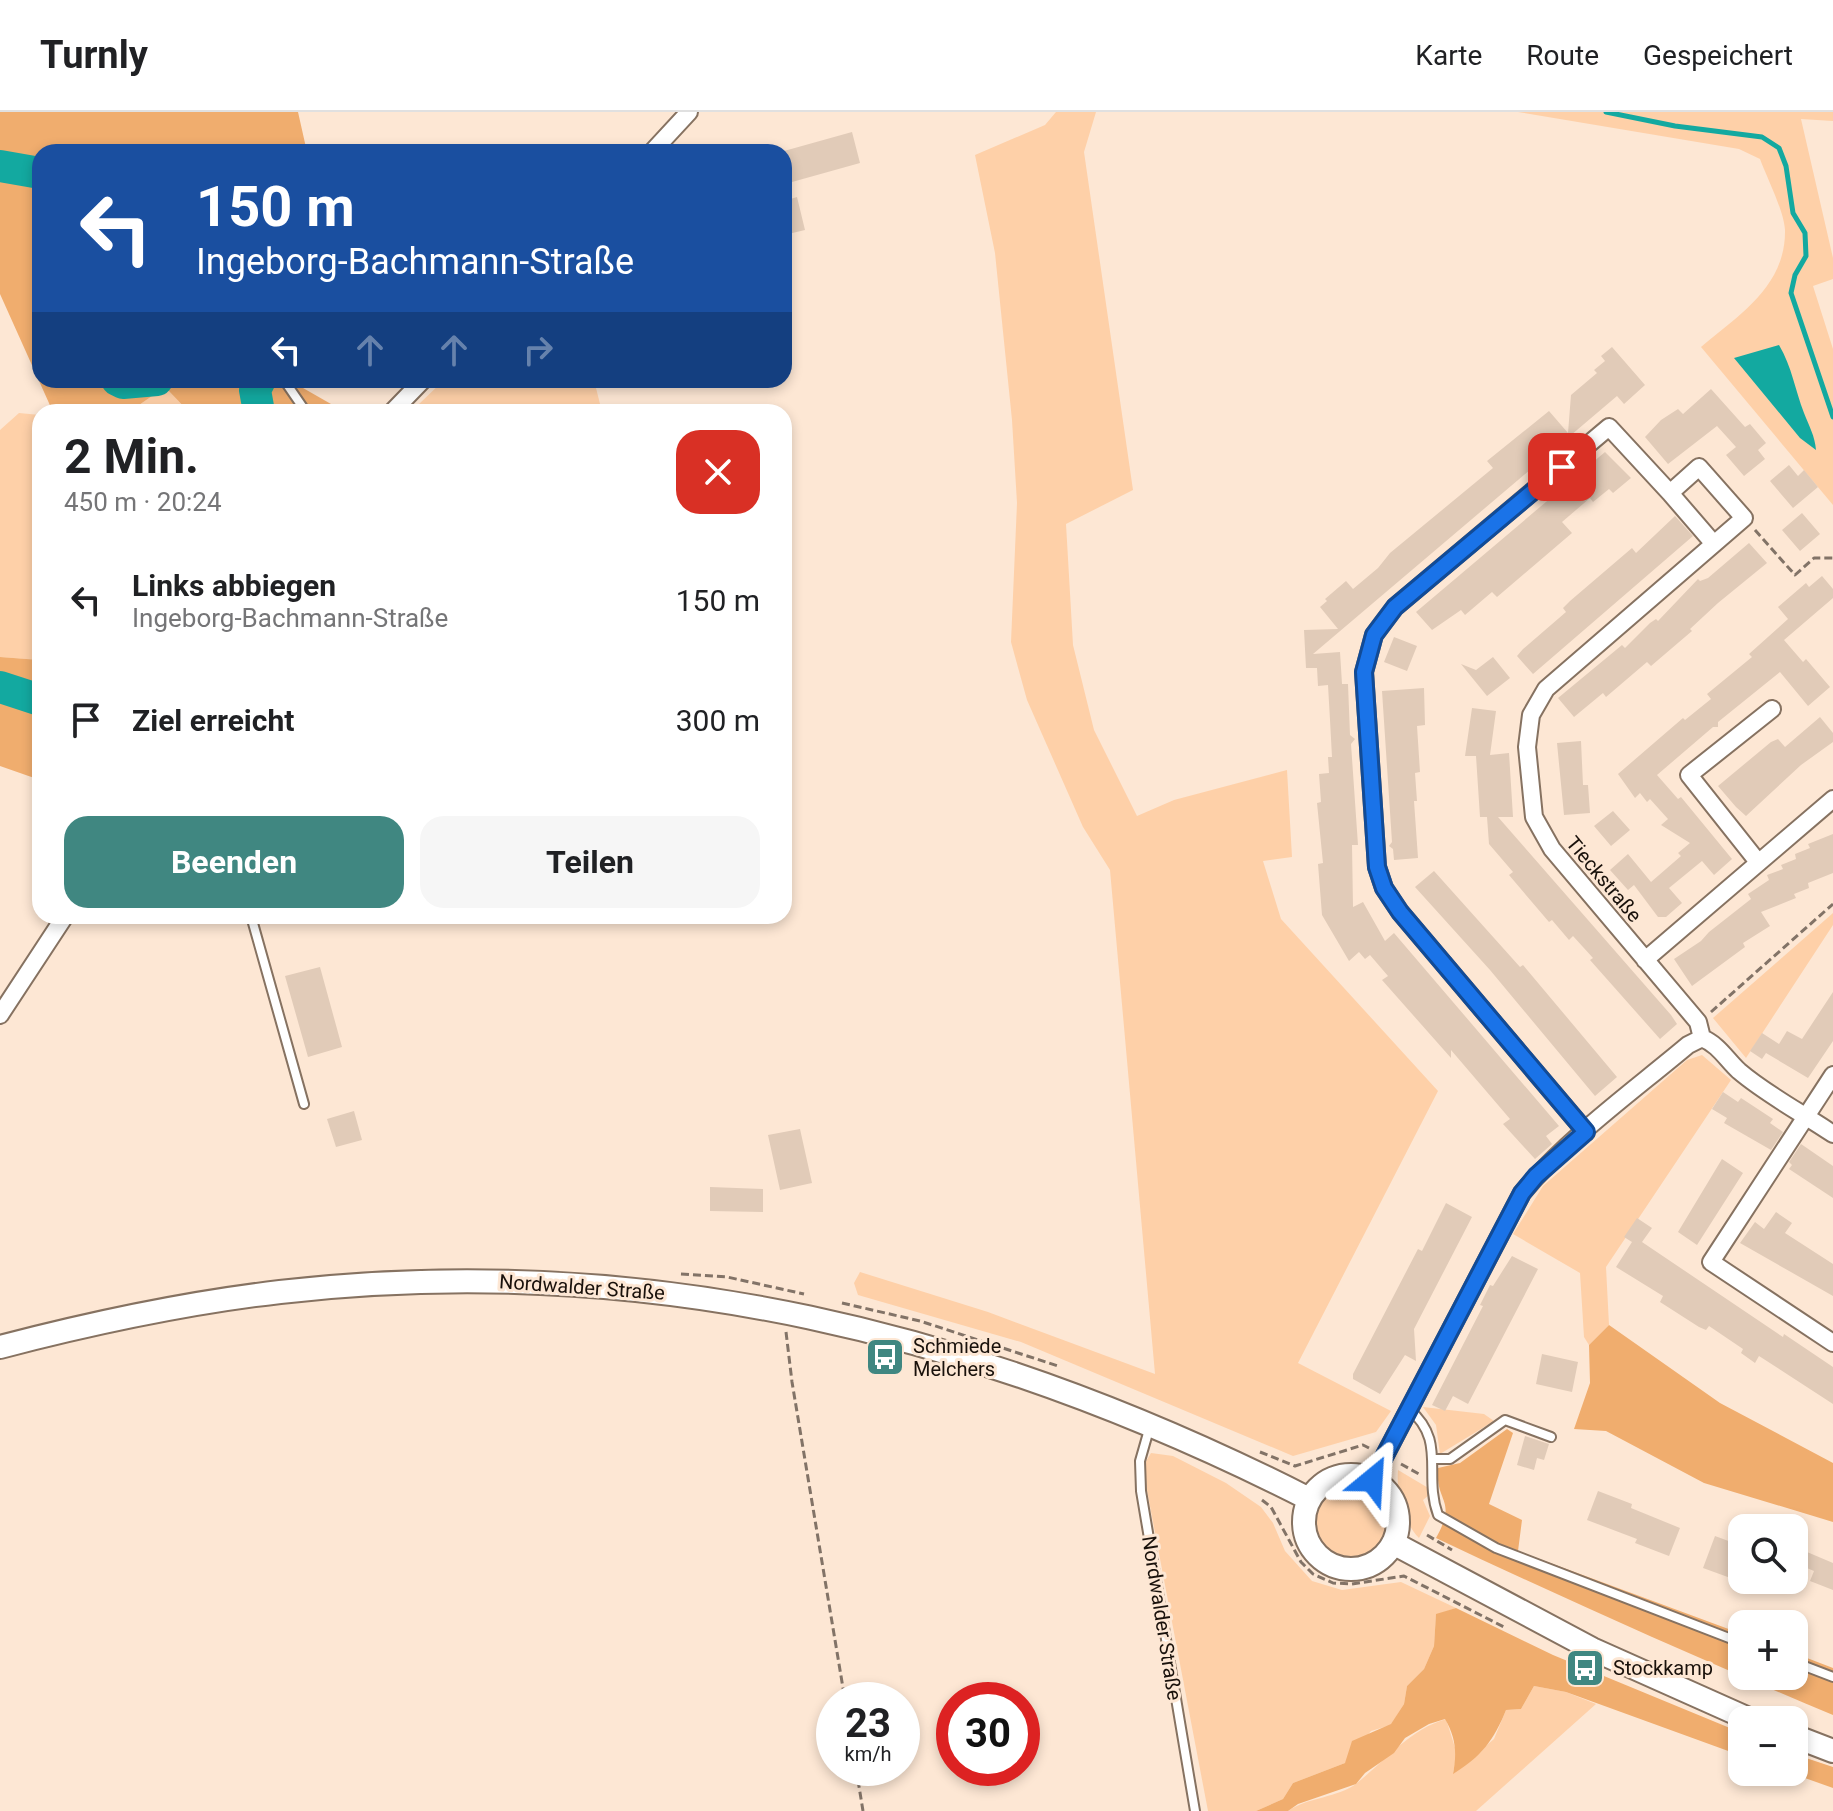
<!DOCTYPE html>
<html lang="de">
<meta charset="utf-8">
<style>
body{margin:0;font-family:Roboto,sans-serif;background:#f6f6f6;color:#202124;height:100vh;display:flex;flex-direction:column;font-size:30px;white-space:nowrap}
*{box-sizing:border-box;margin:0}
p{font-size:26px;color:#757577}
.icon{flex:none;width:44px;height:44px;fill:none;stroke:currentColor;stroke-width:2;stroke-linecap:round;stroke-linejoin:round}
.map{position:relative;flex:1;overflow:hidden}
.sheet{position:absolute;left:32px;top:292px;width:760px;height:520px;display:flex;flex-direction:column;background:#fff;border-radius:24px;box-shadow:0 4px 12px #0003}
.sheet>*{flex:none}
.top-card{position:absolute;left:32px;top:32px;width:760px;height:244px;border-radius:24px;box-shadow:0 4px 12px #0003;background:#1a4fa0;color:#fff;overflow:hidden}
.buttons{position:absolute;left:1728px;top:1402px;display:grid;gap:16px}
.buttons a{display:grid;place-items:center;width:80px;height:80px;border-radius:16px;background:#fff;box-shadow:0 4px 12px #0003;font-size:40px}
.speed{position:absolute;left:816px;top:1570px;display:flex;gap:16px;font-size:40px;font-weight:700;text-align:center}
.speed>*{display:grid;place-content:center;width:104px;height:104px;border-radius:50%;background:#fff;box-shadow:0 4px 12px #0003;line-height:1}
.speed small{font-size:20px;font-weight:400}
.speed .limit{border:12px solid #d22;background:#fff;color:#111}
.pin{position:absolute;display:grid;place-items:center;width:68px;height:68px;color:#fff;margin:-34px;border-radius:16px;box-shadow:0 4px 12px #0006}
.me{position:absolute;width:88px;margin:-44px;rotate:27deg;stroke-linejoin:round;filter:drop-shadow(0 0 6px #0008)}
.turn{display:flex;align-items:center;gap:28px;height:168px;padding:0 32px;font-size:36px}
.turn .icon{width:104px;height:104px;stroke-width:2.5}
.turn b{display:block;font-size:56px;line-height:68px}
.lanes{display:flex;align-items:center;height:76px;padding:0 32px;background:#0003;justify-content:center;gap:40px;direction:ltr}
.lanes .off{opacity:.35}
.round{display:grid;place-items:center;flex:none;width:84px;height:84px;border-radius:24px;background:#f6f6f6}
.overview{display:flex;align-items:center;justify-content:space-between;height:136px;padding:0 32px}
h1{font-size:48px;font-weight:700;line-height:60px}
.action{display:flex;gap:16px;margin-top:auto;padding:16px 32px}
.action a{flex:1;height:92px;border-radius:24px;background:#408781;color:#fff;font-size:32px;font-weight:700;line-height:92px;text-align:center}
.action a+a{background:#f6f6f6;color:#202124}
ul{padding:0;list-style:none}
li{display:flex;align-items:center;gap:24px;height:120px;padding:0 32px}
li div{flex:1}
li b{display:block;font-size:30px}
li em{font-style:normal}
header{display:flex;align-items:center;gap:48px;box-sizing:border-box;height:112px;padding:0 40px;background:#fff;border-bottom:2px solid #e0e0e0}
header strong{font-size:38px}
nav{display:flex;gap:44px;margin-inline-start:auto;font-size:28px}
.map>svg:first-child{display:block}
.green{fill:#fed0a8}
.forest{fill:#f0ad6e}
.water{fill:#13a9a0}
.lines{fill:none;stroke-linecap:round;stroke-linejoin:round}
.stream{stroke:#13a9a0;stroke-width:5}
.river{stroke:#13a9a0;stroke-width:32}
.building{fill:#e1cbb8}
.lane-casing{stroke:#867261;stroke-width:12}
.street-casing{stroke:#867261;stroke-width:20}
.secondary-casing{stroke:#867261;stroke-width:26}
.path{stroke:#827367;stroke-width:3;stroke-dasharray:8 4;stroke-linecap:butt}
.lane{stroke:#fff;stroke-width:8}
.street{stroke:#fff;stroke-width:16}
.secondary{stroke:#fff;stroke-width:22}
.route-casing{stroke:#114b97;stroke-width:20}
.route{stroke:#1a73e8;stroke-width:14}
.labels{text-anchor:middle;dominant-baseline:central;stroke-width:6;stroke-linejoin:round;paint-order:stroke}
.street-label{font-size:20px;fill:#19110b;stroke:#fde7d4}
.poi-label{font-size:20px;fill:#19110b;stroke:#fde7d4;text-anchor:start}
</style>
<header>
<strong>Turnly</strong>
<nav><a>Karte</a><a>Route</a><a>Gespeichert</a></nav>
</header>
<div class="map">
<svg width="1833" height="1699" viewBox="0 0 1833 1699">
<rect width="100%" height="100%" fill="#fde7d4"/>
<!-- green -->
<path class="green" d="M1056,0H1096L1084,40L1133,378L1066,412L1073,533L1094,618L1137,704L1174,688L1287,658L1292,745L1263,749L1281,807L1438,979L1298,1251L1391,1299L1376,1320L1293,1344L1021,1230L858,1183L854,1171L860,1160L988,1200L1155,1262L1110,758L1083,715L1027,588L1011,530L1017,391L1012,308L995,141L975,43L1045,13Z
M1518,0H1833V9L1801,7L1833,146V167L1813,174L1833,237V393L1701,235C1739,203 1786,174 1785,118C1784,99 1767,66 1760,47L1739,37Z
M444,268H594L602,300H423L419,292Z
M165,275L189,300H129Z
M19,301L40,303V548L0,545V318Z
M1833,801V813L1746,946L1713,906Z
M1702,943L1731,968L1606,1155L1609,1213L1589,1233L1584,1225L1580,1161L1513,1122L1543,1074L1687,948Z
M1423,1295L1484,1302L1494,1309L1440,1342L1436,1313Z
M1151,1341L1173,1344L1226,1371L1261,1395L1273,1411L1285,1439L1312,1469L1342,1478L1401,1470L1456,1496L1436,1503L1434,1534L1424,1557L1407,1574L1404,1592L1391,1613L1371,1619L1345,1651L1293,1671L1283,1687L1256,1699H1208L1145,1368V1351Z
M1398,1358L1430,1377L1429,1383L1423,1388L1430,1404L1419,1426C1403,1410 1396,1380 1398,1358Z
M1316 1410a35 35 0 1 1 70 0a35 35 0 1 1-70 0Z
M1534,1574L1566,1580L1596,1592L1476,1699H1288C1308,1685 1338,1686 1357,1671C1386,1648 1409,1618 1446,1607L1457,1642L1453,1661L1494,1627L1506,1598L1521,1597Z"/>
<!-- forest -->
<path class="forest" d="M0,0H298L307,40H40V268H289L331,292V300H189L165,275L129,300H53L0,182Z
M0,545L40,548V668L0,654Z
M1609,1213L1720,1291L1833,1351V1410L1704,1371L1606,1319L1574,1317L1590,1271L1589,1233Z
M1507,1317L1513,1321L1489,1392L1522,1408L1518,1439L1742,1522V1564H1794V1541L1833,1556V1603C1699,1547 1567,1488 1436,1426C1458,1387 1435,1391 1438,1356L1460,1351Z
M1456,1496L1553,1543L1742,1621V1644L1566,1580L1534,1574L1521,1597L1506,1598C1494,1628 1481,1645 1453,1662C1457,1641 1456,1626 1445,1607L1429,1612L1405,1626L1394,1641L1365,1661L1356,1672L1298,1692L1288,1699H1256L1283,1687L1293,1671L1345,1651L1352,1629L1391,1612L1404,1592L1407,1574L1424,1557L1434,1534L1436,1502Z
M1794,1642L1833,1655V1676L1788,1660H1794Z"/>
<!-- water -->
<path class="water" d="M1779,233C1792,255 1795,278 1804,301C1809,314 1815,324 1816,338L1800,326L1734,246Z"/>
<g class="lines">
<!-- stream -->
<path class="stream" d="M1606,0L1675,14L1762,25L1779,36L1786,54L1793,101L1805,121L1806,144L1795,163L1791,181L1833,305"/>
<!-- river -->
<path class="river" d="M0,54L40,61
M117,268L123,271L157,268
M259,300L255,278L260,268
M0,575L40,588"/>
</g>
<!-- building -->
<path class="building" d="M852,20L860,51L792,70L784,39Z
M797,85L805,118L784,123V89Z
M1612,235L1645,273L1624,292L1617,284L1313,542L1340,540L1342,572H1348L1350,623L1355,627L1351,632L1358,733H1352L1353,795L1363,790L1385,829L1394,821L1559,1014L1546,1024L1552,1032L1535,1047L1503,1012L1510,1007L1451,938V946L1382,868L1388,864L1370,843L1365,847L1359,840L1349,849L1322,803L1318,752L1323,751L1317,691L1321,690L1319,662L1329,661L1328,645H1332L1330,608L1328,573L1318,574L1317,556H1306L1304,518L1338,517L1320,495L1327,489L1325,487L1346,469L1353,477L1378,456L1390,441L1493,356L1487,349L1549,299L1568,321L1571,283L1597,261L1594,258L1605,249L1601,244Z
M1711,277L1745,315L1750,312L1766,331L1758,338L1765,347L1744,364L1726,343L1736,335L1717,314L1668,352L1645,325L1661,308L1678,297L1683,302Z
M1605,340L1631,366L1613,381L1609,377L1593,390L1590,386L1562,410L1572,421L1497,485L1492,480L1465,503L1461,498L1432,518L1416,500Z
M1789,353L1798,364L1804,358L1818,375L1793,396L1770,369Z
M1802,401L1820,422L1800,439L1782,418Z
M1675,404L1693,424L1533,562L1517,544L1523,537L1566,500L1563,496L1570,489L1632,436L1636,441Z
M1749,431L1767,451L1718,491L1690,517L1692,519L1651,554L1647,550L1606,585L1603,581L1574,605L1558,586L1622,533L1625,536L1650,511L1656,507L1658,509L1698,467L1700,469L1708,466Z
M1822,464L1833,477V486L1784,528L1803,550L1806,547L1830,575L1808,594L1780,560L1718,610V615H1713L1657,663L1678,687L1681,685L1732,747L1714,763L1702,749L1669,776L1682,791L1666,805H1658L1634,773L1628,778L1610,758L1628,742L1651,770L1681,744L1678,741L1690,731L1661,713L1668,707L1650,687L1647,690L1640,681L1635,686L1618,662L1683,606L1685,608L1711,587L1707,582L1752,545L1749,542L1788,507L1778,495L1806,471L1809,475Z
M1394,525L1417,534L1407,559L1384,550Z
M1493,545L1510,566L1487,584L1461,552L1476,558Z
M1424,576L1425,613L1417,614L1420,660L1415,661L1417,689H1414L1418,746L1394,748L1393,737L1389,734L1392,730L1382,579Z
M1472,596L1496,599L1490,643L1509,641L1513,705H1498L1671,903L1677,912L1660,927L1590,848L1593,846L1573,824L1569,828L1552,808L1549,810L1509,763L1513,760L1489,732L1487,705H1480L1476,644H1465Z
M1820,605L1833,621V630L1801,653L1746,704L1736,695L1718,674L1771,630L1778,627L1785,635Z
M1581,629L1583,673H1588L1590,701L1564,703L1557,631Z
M1613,699L1630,718L1611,734L1594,714Z
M1833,722V761L1808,771L1809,776L1794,782L1796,786L1761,800L1770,814L1743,831L1745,835L1692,874L1674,847L1701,829L1709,820L1751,787L1748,782L1769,768L1767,763L1783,757L1781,753L1796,747L1795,742L1810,736L1808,732Z
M1434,759L1520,855L1523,853L1617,965L1595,984L1490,858L1415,775Z
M320,855L342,935L308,945L285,864Z
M1833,880V929L1808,966L1766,941L1762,947L1750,939L1762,921L1779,932L1787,919L1802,927Z
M1723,980L1738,990L1741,986L1773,1007L1770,1011L1783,1020L1771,1038L1724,1011L1727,1006L1712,997Z
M354,999L362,1028L336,1035L327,1007Z
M800,1017L812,1071L780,1078L768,1023Z
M1801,1032L1833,1054V1086L1789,1057L1792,1053L1789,1050Z
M1722,1047L1743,1061L1697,1133L1678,1120Z
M710,1075L763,1077V1100L710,1099Z
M1446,1091L1472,1105L1414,1217L1416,1249L1405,1243L1380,1282L1353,1267V1262L1418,1137L1422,1139Z
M1776,1100L1792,1111L1785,1121L1833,1152V1184L1740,1131L1755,1110L1764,1117Z
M1637,1106L1652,1116L1642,1130L1783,1225L1784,1222L1833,1255V1292L1759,1244L1755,1251L1741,1241L1743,1237L1709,1214L1706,1218L1699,1215L1660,1190L1663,1184L1616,1155L1632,1130L1624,1125Z
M1512,1144L1538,1157L1468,1292L1453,1284L1445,1299L1432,1293L1483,1194L1480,1193L1490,1173L1493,1174Z
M1542,1242L1578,1250L1572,1280L1536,1272Z
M1525,1324L1549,1332L1544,1348L1537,1346L1534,1358L1517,1353Z
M1598,1379L1632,1392L1631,1396L1680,1416L1669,1444L1635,1431L1637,1427L1587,1408Z
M1715,1424L1742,1434V1454L1736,1468L1703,1456Z
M1807,1440L1833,1451V1478L1810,1469L1814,1459L1802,1454Z"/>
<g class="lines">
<defs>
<path id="lane" d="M284,268L306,300
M251,804L304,992
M1409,1297C1447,1329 1423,1362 1438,1403L1496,1436L1742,1531
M1150,1314L1140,1349L1141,1379L1195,1699
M1433,1347H1450L1505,1308L1551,1325
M1794,1550L1833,1565"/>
<path id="street" d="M652,40L689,0
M392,300L423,268
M1758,750L1689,663L1772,597
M1645,848L1833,687
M0,903L65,804
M1702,926L1698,910L1552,737L1534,705L1527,635L1531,603L1546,577L1744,406L1699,355L1670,381L1714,432
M1702,926C1719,933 1726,947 1739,959C1767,983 1802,1001 1833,1022
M1833,963L1711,1150L1833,1231
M1586,1020L1400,800L1384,776L1377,755L1364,560L1374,523L1395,495L1609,315L1670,381
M1372,1368L1522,1081C1569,1025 1632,980 1688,933L1702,926"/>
<path id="secondary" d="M0,1235C92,1211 185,1191 280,1180C646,1138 983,1221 1309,1387
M1304 1410a47 47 0 1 1 94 0a47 47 0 1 1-94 0Z
M1393,1431L1592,1537L1751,1608
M1794,1624L1833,1639"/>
</defs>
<!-- lane casing -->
<use href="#lane" class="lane-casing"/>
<!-- street casing -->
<use href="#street" class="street-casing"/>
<!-- secondary casing -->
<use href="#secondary" class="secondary-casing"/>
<!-- path -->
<path class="path" d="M1755,418L1795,463L1814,446H1833
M1711,900L1833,792
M681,1162L727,1165L804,1182
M842,1191L920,1209L1058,1254
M786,1220L792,1270L845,1588
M1260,1340L1295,1354L1363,1333L1369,1336
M1401,1352L1419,1362
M1262,1388L1271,1395L1301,1450L1313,1462L1333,1471L1352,1472L1404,1464L1504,1515
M1427,1423L1452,1438
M856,1656L863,1699"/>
<!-- lane -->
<use href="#lane" class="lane"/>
<!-- street -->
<use href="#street" class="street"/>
<!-- secondary -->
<use href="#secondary" class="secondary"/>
</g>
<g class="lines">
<defs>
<path id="route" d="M1372,1368L1522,1081L1536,1064L1586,1020L1400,800L1384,776L1377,755L1364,560L1374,523L1395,495L1562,355"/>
</defs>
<!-- route casing -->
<use href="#route" class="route-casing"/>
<!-- route -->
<use href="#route" class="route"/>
</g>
<!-- icons -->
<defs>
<symbol id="bus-square" viewBox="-11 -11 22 22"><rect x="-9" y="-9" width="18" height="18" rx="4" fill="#408781" stroke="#fde7d4"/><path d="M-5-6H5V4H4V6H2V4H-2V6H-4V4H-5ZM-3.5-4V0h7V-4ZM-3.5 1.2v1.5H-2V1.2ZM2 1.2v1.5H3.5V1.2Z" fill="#fff"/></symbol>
</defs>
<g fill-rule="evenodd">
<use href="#bus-square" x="863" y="1223" width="44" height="44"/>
<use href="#bus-square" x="1563" y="1534" width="44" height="44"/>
</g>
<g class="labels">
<!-- street labels -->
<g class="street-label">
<text transform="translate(1604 767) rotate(50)">Tieckstraße</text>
<text transform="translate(582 1175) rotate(4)">Nordwalder Straße</text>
<text transform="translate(1162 1506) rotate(81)">Nordwalder Straße</text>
</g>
<!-- poi labels -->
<g class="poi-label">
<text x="913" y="1234">Schmiede<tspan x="913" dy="23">Melchers</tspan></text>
<text x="1613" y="1556">Stockkamp</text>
</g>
</g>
</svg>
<div class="buttons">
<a><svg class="icon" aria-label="search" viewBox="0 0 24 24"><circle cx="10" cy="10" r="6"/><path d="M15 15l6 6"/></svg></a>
<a>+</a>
<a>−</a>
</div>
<div class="speed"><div>23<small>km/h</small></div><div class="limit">30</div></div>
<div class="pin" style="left:1562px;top:355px;background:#d93025"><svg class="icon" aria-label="arrive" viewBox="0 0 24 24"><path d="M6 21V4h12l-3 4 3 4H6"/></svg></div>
<svg class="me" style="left:1372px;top:1368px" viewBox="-20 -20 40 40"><path d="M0-17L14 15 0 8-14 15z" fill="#1a73e8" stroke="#fff" stroke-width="4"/></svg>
<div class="top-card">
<div class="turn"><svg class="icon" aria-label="left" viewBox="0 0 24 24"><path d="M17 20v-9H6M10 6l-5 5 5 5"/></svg><div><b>150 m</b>Ingeborg-Bachmann-Straße</div></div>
<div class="lanes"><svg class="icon" aria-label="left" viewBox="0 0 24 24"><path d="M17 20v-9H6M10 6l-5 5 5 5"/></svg><svg class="icon off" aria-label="ahead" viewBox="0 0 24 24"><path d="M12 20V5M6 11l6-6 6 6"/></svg><svg class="icon off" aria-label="ahead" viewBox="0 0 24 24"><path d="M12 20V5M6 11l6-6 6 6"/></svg><svg class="icon off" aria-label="right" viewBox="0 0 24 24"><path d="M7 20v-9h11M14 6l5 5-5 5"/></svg></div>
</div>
<section class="sheet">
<div class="overview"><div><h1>2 Min.</h1><p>450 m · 20:24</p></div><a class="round" style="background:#d93025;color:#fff"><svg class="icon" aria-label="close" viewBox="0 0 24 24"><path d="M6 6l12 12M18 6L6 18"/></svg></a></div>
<ul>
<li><svg class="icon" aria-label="left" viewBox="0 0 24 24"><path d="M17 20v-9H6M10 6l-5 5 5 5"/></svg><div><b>Links abbiegen</b><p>Ingeborg-Bachmann-Straße</p></div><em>150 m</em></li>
<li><svg class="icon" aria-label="arrive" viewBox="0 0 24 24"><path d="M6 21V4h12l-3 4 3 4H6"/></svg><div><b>Ziel erreicht</b></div><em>300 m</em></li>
</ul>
<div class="action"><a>Beenden</a><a>Teilen</a></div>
</section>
</div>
